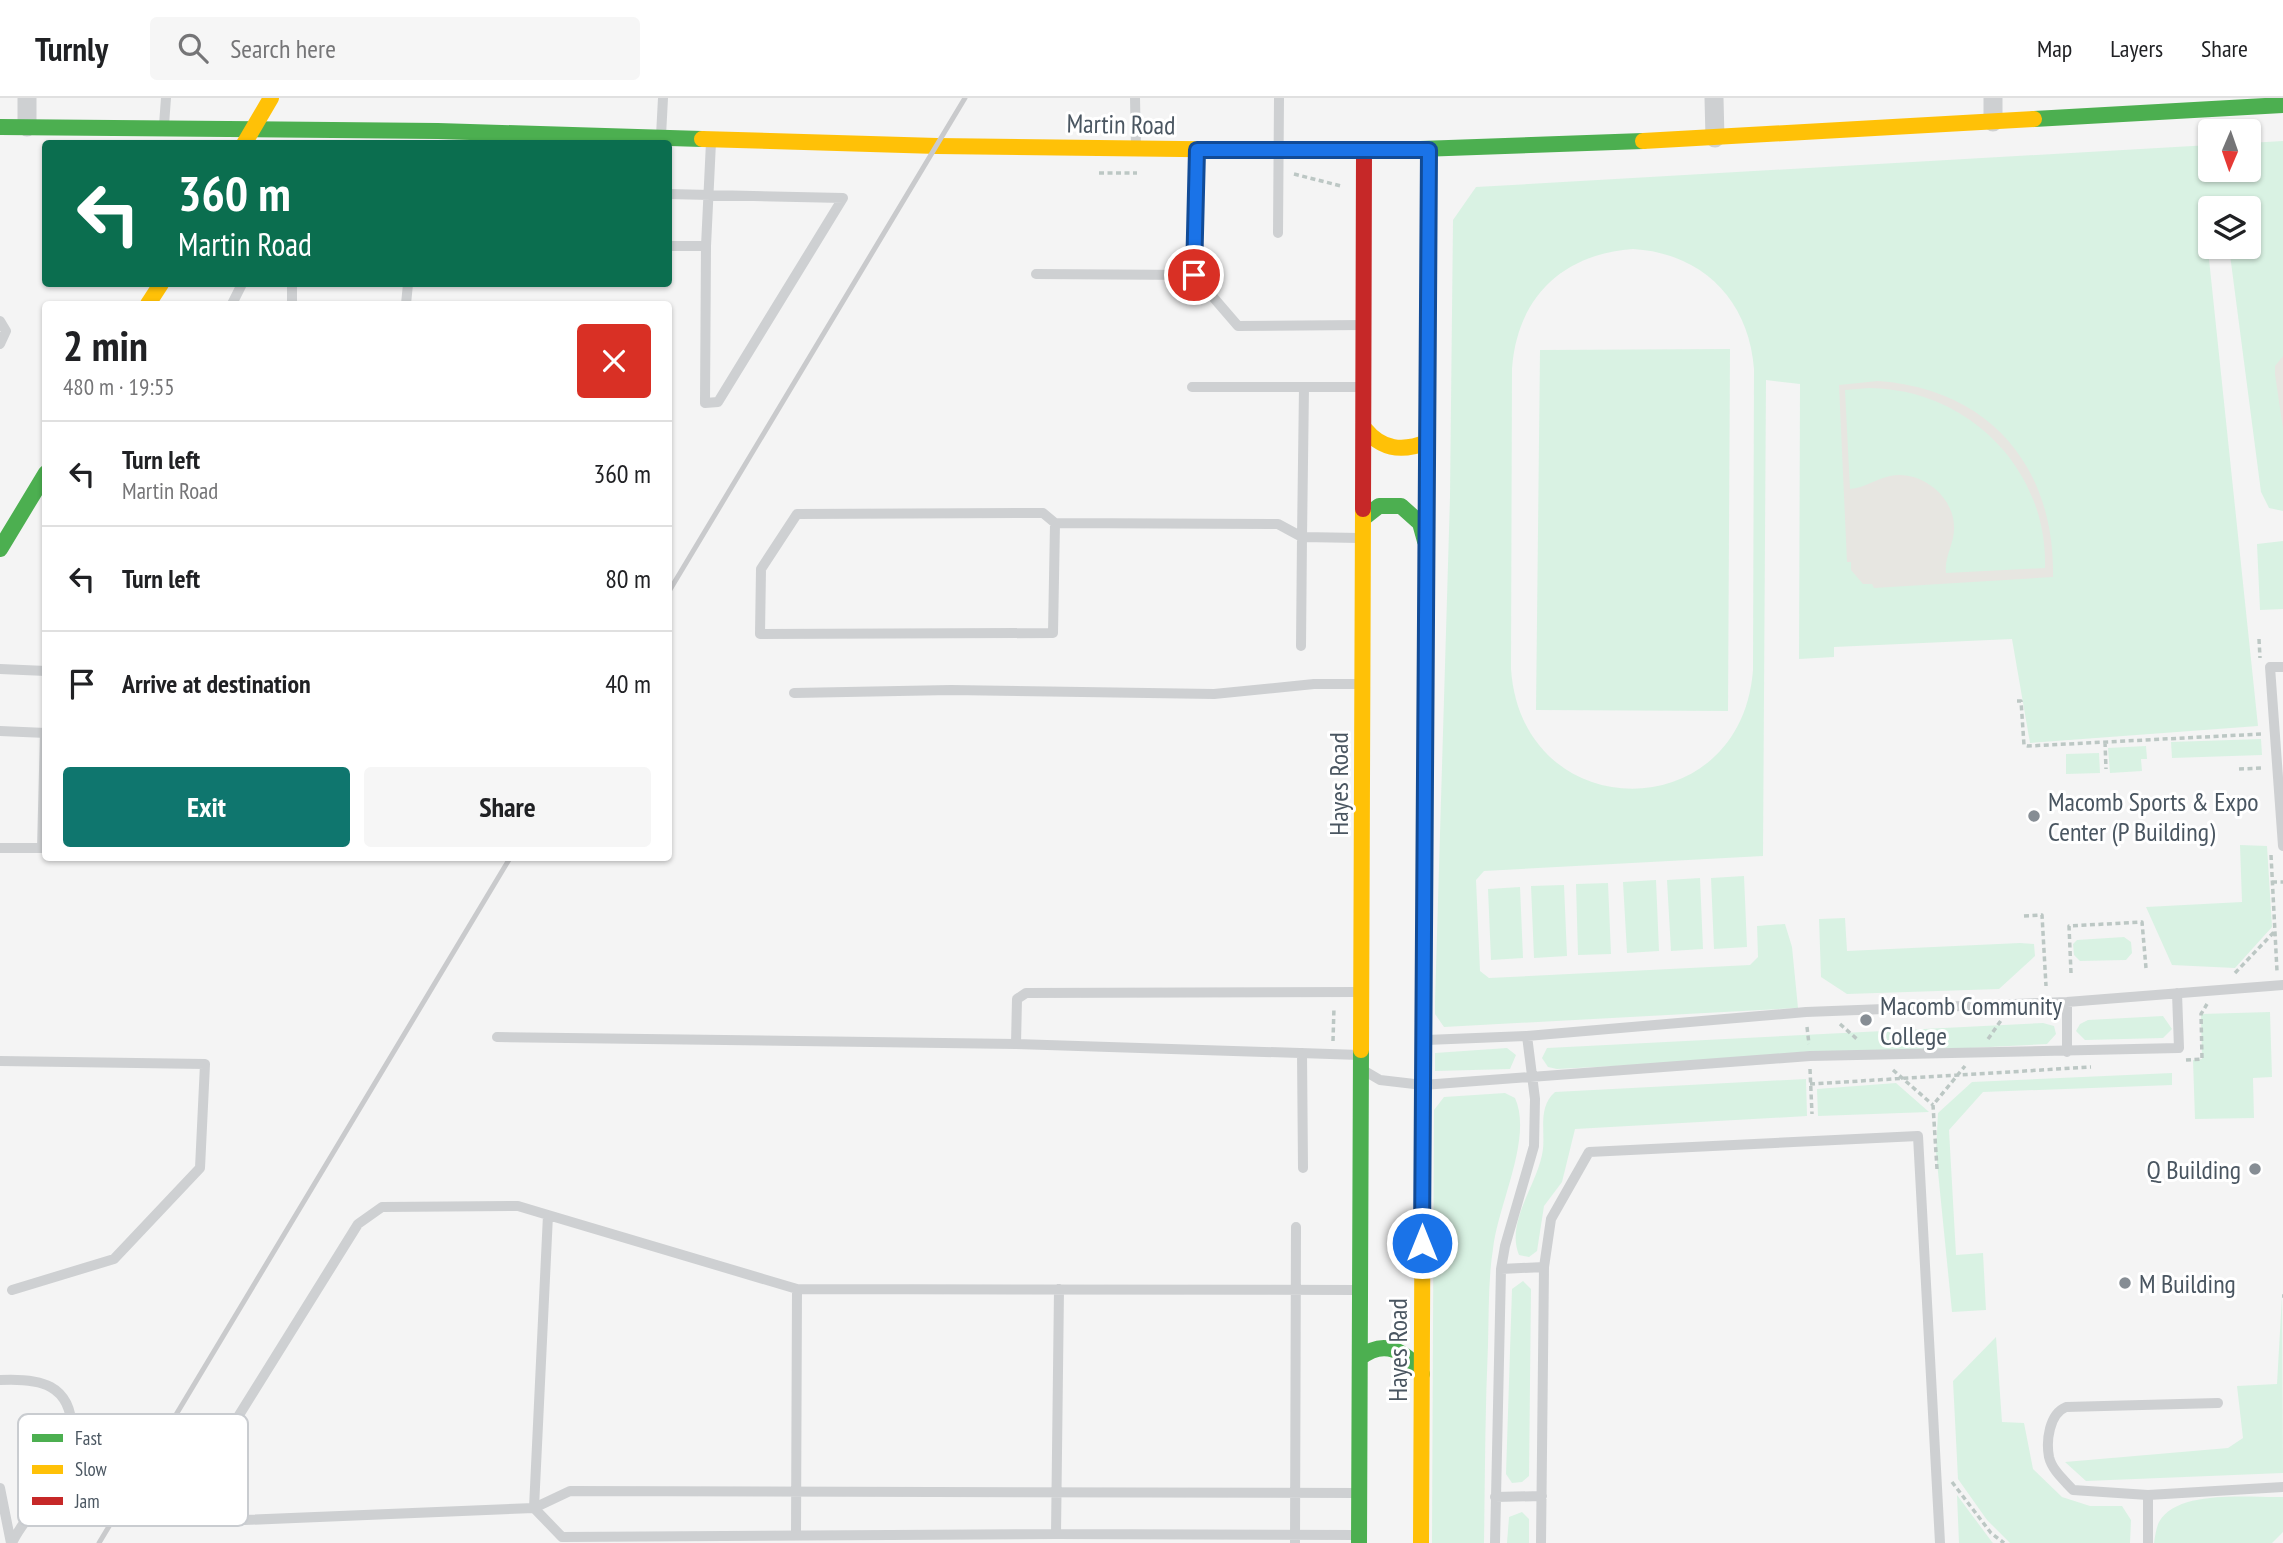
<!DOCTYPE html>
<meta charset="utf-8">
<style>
body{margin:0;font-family:"PT Sans Narrow",sans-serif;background:#f6f6f6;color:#202124;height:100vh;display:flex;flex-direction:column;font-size:26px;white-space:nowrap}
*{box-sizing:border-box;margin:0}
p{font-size:23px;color:#757577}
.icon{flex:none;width:38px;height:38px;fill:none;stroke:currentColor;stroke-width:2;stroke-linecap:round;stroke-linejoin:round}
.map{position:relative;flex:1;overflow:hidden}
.sheet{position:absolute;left:42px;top:203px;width:630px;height:560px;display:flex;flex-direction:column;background:#fff;border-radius:7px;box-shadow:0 2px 5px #0004}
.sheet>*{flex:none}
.top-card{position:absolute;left:42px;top:42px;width:630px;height:147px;border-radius:7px;box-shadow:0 2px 5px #0004;background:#0b6e4f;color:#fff;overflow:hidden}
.needle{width:46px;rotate:182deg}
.controls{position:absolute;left:2198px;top:21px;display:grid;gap:14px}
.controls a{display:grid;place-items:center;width:63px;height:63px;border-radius:7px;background:#fff;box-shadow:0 2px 5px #0004;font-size:35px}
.pin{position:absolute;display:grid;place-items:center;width:60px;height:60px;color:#fff;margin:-30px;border:4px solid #fff;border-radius:50%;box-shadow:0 2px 7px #0007}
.me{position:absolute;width:77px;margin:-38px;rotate:0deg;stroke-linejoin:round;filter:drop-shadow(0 0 5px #0008)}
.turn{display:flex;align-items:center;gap:24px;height:147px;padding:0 21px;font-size:32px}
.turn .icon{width:91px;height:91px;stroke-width:2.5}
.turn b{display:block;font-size:49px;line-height:60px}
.round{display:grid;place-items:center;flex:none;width:74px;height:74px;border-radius:7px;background:#f6f6f6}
.head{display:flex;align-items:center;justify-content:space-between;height:119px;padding:0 21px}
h1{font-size:42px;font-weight:600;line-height:52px}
.action{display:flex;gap:14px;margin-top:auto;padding:14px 21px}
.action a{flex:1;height:80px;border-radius:7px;background:#0f766e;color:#fff;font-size:28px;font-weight:600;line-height:80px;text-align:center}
.action a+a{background:#f6f6f6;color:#202124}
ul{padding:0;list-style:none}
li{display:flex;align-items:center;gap:21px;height:105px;padding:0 21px;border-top:2px solid #e0e0e0}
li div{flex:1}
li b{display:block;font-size:26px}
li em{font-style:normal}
header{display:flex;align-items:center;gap:42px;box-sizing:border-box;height:98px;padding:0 35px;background:#fff;border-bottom:2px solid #e0e0e0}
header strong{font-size:33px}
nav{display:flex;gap:38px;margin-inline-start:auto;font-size:24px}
.search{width:490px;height:63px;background:#f6f6f6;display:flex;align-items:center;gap:18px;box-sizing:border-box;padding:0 24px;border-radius:7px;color:#757577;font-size:26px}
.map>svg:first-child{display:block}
.green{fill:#d9f2e3;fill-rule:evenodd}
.sand{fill:#e7e6e1;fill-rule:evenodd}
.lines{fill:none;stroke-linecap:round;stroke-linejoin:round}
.path{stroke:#bcc7c4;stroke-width:3.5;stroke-dasharray:5 3.5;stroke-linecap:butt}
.lane{stroke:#ced0d2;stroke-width:10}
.street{stroke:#ced0d2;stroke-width:19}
.fast{stroke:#4caf50;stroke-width:16}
.slow{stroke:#ffc107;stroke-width:16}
.jam{stroke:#c62828;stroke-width:16}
.rail{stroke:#c9cacc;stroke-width:5}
.route-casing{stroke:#114b97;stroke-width:18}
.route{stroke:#1a73e8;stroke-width:12}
.poi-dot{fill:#868d94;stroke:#fff;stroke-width:2.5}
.labels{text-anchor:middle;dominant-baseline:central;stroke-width:6;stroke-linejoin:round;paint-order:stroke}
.street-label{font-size:26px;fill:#4a5661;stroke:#fff}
.poi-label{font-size:26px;fill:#4a5661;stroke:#fff;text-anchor:start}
.key{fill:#fff;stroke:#c9ccd0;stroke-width:2}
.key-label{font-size:19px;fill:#4a5661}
</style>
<header>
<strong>Turnly</strong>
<div class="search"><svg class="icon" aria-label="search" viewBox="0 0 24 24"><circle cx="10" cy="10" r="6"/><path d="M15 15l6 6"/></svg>Search here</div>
<nav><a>Map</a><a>Layers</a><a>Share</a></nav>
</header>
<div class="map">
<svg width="2283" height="1445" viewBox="0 0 2283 1445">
<rect width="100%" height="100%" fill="#f4f4f4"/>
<!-- green -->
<path class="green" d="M2283,43V413L2269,410L2261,394L2229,149H2249V110H2224L2229,101L2203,104L2258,628L2030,645L2012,541L1834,549V559L1799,561L1800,286L1766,282L1763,758L1484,773L1476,782L1480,873L1489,880L1750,867L1758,859L1757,828L1785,826L1792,849L1798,910L1444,929L1435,916V904L1450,399L1453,122L1476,89L2210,47V72H2249V45ZM1633,151C1702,155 1749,202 1754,271L1753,572C1741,731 1522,730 1511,571L1512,271C1517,200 1562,156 1633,151Z
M1730,251L1728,613L1536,612L1540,252Z
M2283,443V511L2260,512L2257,446Z
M2261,641L2262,657L2172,660L2171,644Z
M2146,648L2147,661H2141L2142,673L2110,675L2108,650Z
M2099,655L2100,675L2066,676V656Z
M2240,747L2267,748L2272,829L2235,870L2172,867L2146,809L2242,804Z
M1744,778L1747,849L1714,851L1711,780Z
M1700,780L1703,851L1671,853L1667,782Z
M1656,782L1659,853L1627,855L1623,784Z
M1608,785L1611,856L1578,857L1576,786Z
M1564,787L1567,858L1534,860L1531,788Z
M1520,789L1523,860L1491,862L1488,791Z
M1845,820L1847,853L2020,845L2034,846L2035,858L1999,891L1847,896L1821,879L1819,821Z
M2124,839L2131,844L2132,855L2126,862L2080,863L2074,857L2073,846L2077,842Z
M2270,914L2272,979L2253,980L2254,1020L2195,1021L2193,962L2202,961L2201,916Z
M2163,918L2172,931L2163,940L2085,942L2076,933L2080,926L2088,922Z
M2043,925L2054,928L2056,936L2047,946L1557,971L1548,969L1542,960L1547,950Z
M1507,950L1516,957L1510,971L1435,973V955Z
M2172,975V987L1983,994L1949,1032L1956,1157L1983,1155L1986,1212L1952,1214L1936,1054L1938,1015L1972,984Z
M1806,981L1807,1018L1575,1031L1562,1084L1544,1108L1537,1153L1529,1159L1519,1157C1505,1123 1539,1085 1543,1051C1545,1031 1538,1009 1555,994Z
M1896,985L1929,1014L1818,1018L1817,991Z
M1505,995L1515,1000C1533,1040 1498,1106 1493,1151C1488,1182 1489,1215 1488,1247C1485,1313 1485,1379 1484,1445H1432L1434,1012L1444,999Z
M1523,1183L1531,1191L1529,1378L1522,1384L1512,1385L1506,1376L1512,1191Z
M2282,1198L2283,1375L2086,1383L2065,1364L2228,1350L2243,1340L2237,1288L2277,1286Z
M1996,1239L2002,1324L2024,1325L2033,1371L2062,1399L2090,1408H2122L2131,1422L2130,1445H2010L1987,1422L1958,1381L1953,1283Z
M1957,1397L1992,1444L1993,1445H1959Z
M2283,1399V1434L2272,1445H2154C2155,1439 2156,1430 2159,1424C2178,1391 2249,1400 2283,1399Z
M1522,1414L1529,1421V1445H1507L1509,1419Z"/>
<!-- sand -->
<path class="sand" d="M2283,258V331L2275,276V268Z
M1878,283C1990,291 2055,369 2053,479L1874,490L1872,486H1863L1851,472V464H1847L1839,287ZM1869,290C1968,291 2048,371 2045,470L1946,475C1944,458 1955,445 1954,428C1953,397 1920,372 1890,378C1875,381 1865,390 1850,391L1845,292Z"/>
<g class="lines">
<!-- path -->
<path class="path" d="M1099,75H1137
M1294,76L1341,88
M2259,541L2260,560
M2017,603H2021L2024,647L2028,648L2262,636
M2105,644L2106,671
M2239,671L2264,670
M2271,757L2277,873
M2272,784H2283
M2024,818L2042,817L2046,888
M2071,875L2069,828L2142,824L2146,870
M2235,875L2275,833
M1840,926L1858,942
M1807,929L1809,946
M1988,941L2002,921
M1333,943L1334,909
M2186,962L2202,961L2201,916L2207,906
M1810,971L1812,1016
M1893,972L1933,1007
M1810,986L2091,969
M1937,1071L1933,1007L1965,968
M2282,1198H2283
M1952,1384L1991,1435L2004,1445"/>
<!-- lane -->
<path class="lane" d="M1135,0L1136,48
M164,27L166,0
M661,38L663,0
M1197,54L1194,177L1238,228L1362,227
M668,96L843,100L718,304L705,305L706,148
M1278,135L1279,0
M668,148H706L711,44
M1036,176L1194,177
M292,186V206
M232,206L242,186
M406,206L408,186
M0,223L6,233L0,246
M1192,289H1304
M1055,425L1053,535L760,536L761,471L797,416L1043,415L1055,425L1278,426L1302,439L1301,548
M1360,440L1302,439L1304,289H1361
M2283,569H2270L2283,748
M0,571L46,573
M794,595L951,592L1214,596L1314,586H1359
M0,633L46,635
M0,750H46
M42,750L45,634
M497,939L1016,946L1360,957
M1426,942L1527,938L1806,914L2067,904L2283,887
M1016,946L1017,901L1026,895L1361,894
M2067,954V904
M1302,955L1303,1070
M0,963L205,966L200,1070L114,1161L12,1192
M1363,972L1380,982L1423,987L1810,958L2179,950L2177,895
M548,1117L534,1410L245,1422L216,1415L209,1396L208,1367L358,1126L382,1109L518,1108L548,1117L797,1191L1360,1192
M1501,1171L1544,1169L1551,1121L1589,1054L1918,1038L1940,1445
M0,1282C40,1280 71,1286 72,1332C72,1342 71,1355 68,1364C57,1392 25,1416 12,1445
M0,1390L11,1445
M2148,1397L2073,1392C2064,1382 2052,1372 2049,1359C2046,1343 2049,1316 2066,1309L2218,1305
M1495,1399L1542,1398
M1056,1436L1059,1191
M796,1437L797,1191
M1358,1437L1056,1436L562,1439L534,1410L570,1393L1359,1395
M1295,1445L1296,1129
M1495,1445L1501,1171L1505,1148L1534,1048L1535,1001L1527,938
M1541,1445L1544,1169
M2148,1445V1397L2283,1389"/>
<!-- street -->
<path class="street" d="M1714,0L1715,40
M1993,0V24
M27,29V0"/>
<!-- fast -->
<path class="fast" d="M2034,21L2283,7
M0,29L438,33L702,41
M1263,52L1364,53L1643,43
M1365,419L1379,408H1401L1420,425L1425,443
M0,451L46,375
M1423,1012L1427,317
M1360,1260C1384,1240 1406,1253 1422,1276
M1359,1445L1361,952"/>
<!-- slow -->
<path class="slow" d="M702,41L937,48L1263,52
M1643,43L2034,21
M244,46L271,0
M148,206L161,186
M1365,331C1382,352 1403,354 1427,344
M1361,952L1363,411
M1421,1445L1423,1012"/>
<!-- jam -->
<path class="jam" d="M1427,317L1429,52
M1363,411L1364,53"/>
<!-- rail -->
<path class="rail" d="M668,495L965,0
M99,1445L510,760"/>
</g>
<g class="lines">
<defs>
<path id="route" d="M1194,177L1197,52H1429L1422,1145"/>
</defs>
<!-- route casing -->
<use href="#route" class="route-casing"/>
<!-- route -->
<use href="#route" class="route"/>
</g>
<!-- markers -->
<g class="poi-dot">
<circle cx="2034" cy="718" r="7"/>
<circle cx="1866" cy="922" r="7"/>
<circle cx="2255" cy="1071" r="7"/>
<circle cx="2125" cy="1185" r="7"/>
</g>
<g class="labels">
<!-- street labels -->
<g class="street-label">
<text transform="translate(1121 26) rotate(1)">Martin Road</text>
<text transform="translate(1338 686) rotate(-90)">Hayes Road</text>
<text transform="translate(1397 1252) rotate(-90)">Hayes Road</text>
</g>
<!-- poi labels -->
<g class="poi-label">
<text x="2048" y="703">Macomb Sports &amp; Expo<tspan x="2048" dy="30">Center (P Building)</tspan></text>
<text x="1880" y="907">Macomb Community<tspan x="1880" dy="30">College</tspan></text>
<text x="2241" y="1071" text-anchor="end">Q Building</text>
<text x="2139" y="1185">M Building</text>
</g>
</g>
<!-- legend -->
<rect x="18" y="1316" width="230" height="112" rx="10" class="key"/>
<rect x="32" y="1336" width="31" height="8" fill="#4caf50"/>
<rect x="32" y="1367" width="31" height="9" fill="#ffc107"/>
<rect x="32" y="1399" width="31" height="8" fill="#c62828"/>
<g class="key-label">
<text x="75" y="1347">Fast</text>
<text x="75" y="1378">Slow</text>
<text x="75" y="1410">Jam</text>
</g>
</svg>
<div class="controls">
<a><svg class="needle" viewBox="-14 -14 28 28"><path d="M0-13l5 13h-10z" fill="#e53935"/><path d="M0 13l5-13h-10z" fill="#757577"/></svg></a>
<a><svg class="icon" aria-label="layers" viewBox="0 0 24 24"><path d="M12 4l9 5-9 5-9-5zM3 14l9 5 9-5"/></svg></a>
</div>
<div class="pin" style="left:1194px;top:177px;background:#d93025"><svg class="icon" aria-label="arrive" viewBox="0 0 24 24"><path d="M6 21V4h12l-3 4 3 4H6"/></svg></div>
<svg class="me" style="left:1422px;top:1145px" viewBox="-20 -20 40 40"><circle r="17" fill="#1a73e8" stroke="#fff" stroke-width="3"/><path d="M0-11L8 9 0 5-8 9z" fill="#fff"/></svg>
<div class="top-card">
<div class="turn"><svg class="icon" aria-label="left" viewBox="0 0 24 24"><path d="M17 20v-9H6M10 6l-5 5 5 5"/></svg><div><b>360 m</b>Martin Road</div></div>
</div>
<section class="sheet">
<div class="head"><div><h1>2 min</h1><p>480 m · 19:55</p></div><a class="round" style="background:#d93025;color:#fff"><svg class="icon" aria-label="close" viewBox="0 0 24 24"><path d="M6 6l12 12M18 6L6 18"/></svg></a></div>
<ul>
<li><svg class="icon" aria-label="left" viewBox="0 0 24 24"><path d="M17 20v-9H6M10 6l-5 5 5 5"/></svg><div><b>Turn left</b><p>Martin Road</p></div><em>360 m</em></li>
<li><svg class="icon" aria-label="left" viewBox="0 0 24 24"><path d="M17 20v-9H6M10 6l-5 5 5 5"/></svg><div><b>Turn left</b></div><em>80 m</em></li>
<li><svg class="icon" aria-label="arrive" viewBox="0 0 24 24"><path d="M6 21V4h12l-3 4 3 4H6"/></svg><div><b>Arrive at destination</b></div><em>40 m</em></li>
</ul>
<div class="action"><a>Exit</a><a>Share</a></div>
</section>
</div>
